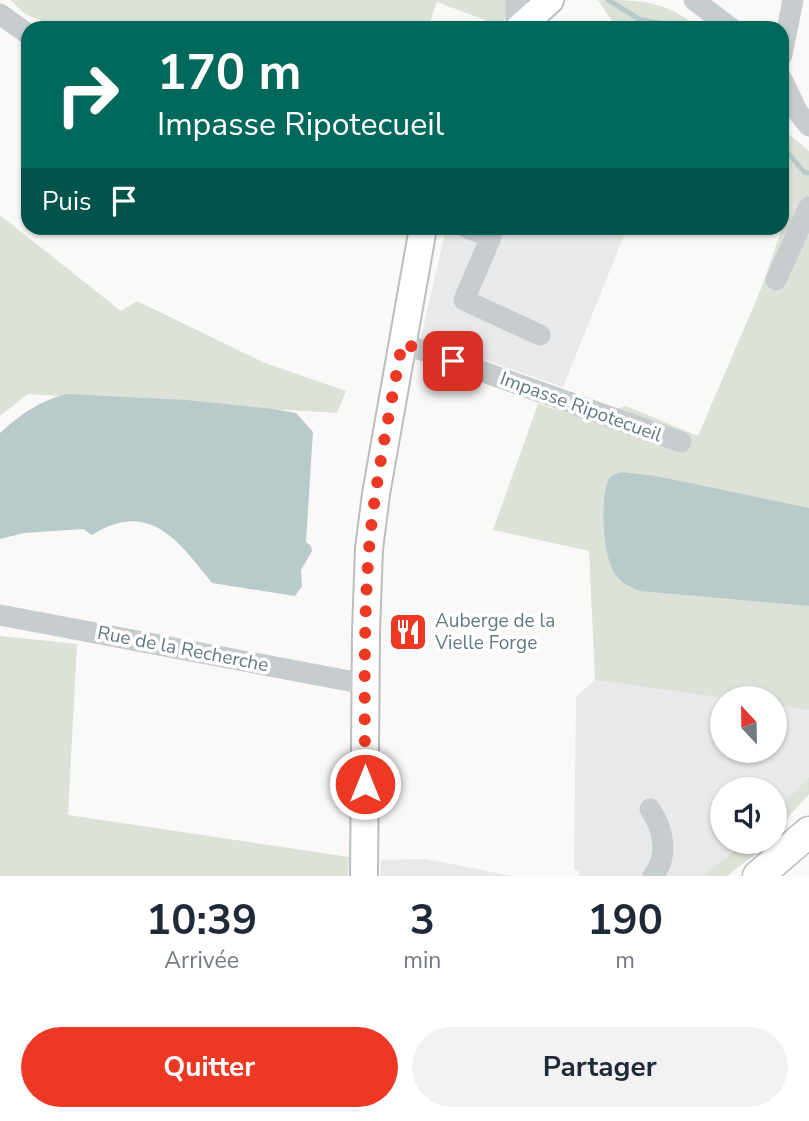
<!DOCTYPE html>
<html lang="fr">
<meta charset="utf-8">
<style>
body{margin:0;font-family:"Nunito Sans",sans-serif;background:#f2f2f3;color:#1f2937;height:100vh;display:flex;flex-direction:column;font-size:26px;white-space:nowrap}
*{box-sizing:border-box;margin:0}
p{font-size:23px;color:#747a83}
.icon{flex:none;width:38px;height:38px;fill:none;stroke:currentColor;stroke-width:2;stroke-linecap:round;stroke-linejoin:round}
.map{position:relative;height:876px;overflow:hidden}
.sheet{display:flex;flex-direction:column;background:#fff;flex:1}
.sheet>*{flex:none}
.banner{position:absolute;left:21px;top:21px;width:768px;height:214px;border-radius:21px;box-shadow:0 2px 5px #0004;background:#00695c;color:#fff;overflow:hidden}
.needle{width:46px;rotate:338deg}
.tools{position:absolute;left:710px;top:686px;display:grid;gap:14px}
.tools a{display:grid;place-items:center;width:77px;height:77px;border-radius:50%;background:#fff;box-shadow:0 2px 5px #0004;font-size:35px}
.pin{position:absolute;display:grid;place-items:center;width:60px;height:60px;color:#fff;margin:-30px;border-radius:14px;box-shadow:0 4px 10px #0006}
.me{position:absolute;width:77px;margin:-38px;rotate:0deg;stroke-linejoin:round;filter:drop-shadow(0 0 5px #0008)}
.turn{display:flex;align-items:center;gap:24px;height:147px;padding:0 21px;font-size:32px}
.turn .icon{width:91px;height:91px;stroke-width:2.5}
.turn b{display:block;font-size:49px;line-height:60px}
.then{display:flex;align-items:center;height:66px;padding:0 21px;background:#0003;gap:14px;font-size:26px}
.eta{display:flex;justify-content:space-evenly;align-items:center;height:119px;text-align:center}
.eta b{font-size:42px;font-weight:700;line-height:49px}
.button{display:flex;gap:14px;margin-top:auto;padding:14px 21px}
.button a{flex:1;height:80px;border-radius:42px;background:#ed3823;color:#fff;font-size:28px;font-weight:700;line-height:80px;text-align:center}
.button a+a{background:#f2f2f3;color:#1f2937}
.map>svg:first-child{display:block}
.built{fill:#e8e9e8}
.green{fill:#dce2d8}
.water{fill:#b9cacb}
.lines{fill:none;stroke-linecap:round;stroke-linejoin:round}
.stream{stroke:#b9cacb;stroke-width:5}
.major-casing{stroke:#b8bec1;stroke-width:30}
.highway-casing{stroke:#b9bec0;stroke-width:33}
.minor{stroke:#c7cccf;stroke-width:21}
.major{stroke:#fff;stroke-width:26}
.highway{stroke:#fff;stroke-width:30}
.route{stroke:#ed3823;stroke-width:12;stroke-dasharray:0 21.6}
.labels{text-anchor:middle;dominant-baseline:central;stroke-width:7;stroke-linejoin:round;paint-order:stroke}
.street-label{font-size:19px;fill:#637a84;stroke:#fff}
.poi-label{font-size:19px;fill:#637a84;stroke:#fff;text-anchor:start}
</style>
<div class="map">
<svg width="809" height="876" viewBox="0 0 809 876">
<rect width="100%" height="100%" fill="#faf9f7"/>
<!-- built -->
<path class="built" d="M446,228H627L563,387L421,338Z
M595,680L723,698V751H775V705L809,710V777L775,812V789H723V842H746L702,876H578L580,871L574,869L576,697Z
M426,859L513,876H380L381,860Z"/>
<!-- green -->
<path class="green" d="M10,0H526L498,25L437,2L428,28H57L25,14Z
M598,0C640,0 665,0 699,28H610L614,24Z
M782,128L809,151V710L775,705V698H723L595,680L589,551L493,530L538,404L587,419L626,406L698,436L761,289L782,228Z
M0,215L121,311L137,301L265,363L346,391L337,413L28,394L0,416Z
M0,636L77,644L68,815L349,857L348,876H0Z
M809,777V794L775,832V812Z
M746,842H766L756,854L727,876H702Z"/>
<!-- water -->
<path class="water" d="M68,394L186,400L274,409L296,413L313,432L306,542L311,546L312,551L301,570L302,586L295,596L212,583C178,541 150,499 92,535L83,529L24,533L0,539V433C21,414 40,400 68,394Z
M621,472L656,476L809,508V606L640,591C629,586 620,583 614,572C603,555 600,500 608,481C611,475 615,474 621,472Z"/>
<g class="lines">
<!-- stream -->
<path class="stream" d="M608,0L639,19L681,28
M782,146L804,172L809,173"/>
<defs>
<path id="major" d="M519,28L550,0
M364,876L366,631L369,549L376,494L423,228"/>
<path id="highway" d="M758,876L809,832"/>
</defs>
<!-- major casing -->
<use href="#major" class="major-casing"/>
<!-- highway casing -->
<use href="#highway" class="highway-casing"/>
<!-- minor -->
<path class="minor" d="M516,0V28
M694,0L731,28
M0,14L28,34
M782,55L793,0
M782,79L797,111L809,126
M467,228L491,237L464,300L540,335
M776,280L809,207
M402,343L681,442
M0,615L365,684
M650,809C664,830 669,856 653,876"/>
<!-- major -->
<use href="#major" class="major"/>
<!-- highway -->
<use href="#highway" class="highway"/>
</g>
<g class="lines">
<!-- route -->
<path class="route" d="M365,784C365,706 363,627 369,549C375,480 390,412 402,343L453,361"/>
</g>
<!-- icons -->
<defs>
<symbol id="restaurant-square" viewBox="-11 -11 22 22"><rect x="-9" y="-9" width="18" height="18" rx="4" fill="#ed3823" stroke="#fff"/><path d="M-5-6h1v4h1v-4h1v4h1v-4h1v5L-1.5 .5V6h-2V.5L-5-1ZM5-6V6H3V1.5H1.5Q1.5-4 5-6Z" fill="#fff"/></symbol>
</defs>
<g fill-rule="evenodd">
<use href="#restaurant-square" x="386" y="610" width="44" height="44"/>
</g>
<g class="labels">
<!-- street labels -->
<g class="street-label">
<text transform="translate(581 407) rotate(20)">Impasse Ripotecueil</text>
<text transform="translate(183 649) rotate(11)">Rue de la Recherche</text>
</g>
<!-- poi labels -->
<g class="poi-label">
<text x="435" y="621">Auberge de la<tspan x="435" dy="22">Vielle Forge</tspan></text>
</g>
</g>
</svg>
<div class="tools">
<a><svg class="needle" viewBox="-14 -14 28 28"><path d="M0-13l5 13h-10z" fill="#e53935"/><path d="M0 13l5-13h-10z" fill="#747a83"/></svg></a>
<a><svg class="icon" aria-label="sound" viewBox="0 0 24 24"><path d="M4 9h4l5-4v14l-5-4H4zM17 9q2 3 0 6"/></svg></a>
</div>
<div class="pin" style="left:453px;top:361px;background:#d93025"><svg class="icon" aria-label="arrive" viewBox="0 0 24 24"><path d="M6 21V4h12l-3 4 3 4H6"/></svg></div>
<svg class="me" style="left:365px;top:784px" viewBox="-20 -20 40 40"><circle r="17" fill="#ed3823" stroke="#fff" stroke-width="3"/><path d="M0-11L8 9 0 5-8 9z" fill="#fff"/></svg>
<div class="banner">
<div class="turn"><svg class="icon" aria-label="right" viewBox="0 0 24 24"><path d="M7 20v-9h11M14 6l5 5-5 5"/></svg><div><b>170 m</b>Impasse Ripotecueil</div></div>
<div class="then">Puis<svg class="icon" aria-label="arrive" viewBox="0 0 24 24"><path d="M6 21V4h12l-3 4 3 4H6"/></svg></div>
</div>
</div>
<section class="sheet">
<div class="eta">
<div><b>10:39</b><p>Arrivée</p></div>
<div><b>3</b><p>min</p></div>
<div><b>190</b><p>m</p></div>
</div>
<div class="button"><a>Quitter</a><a>Partager</a></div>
</section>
